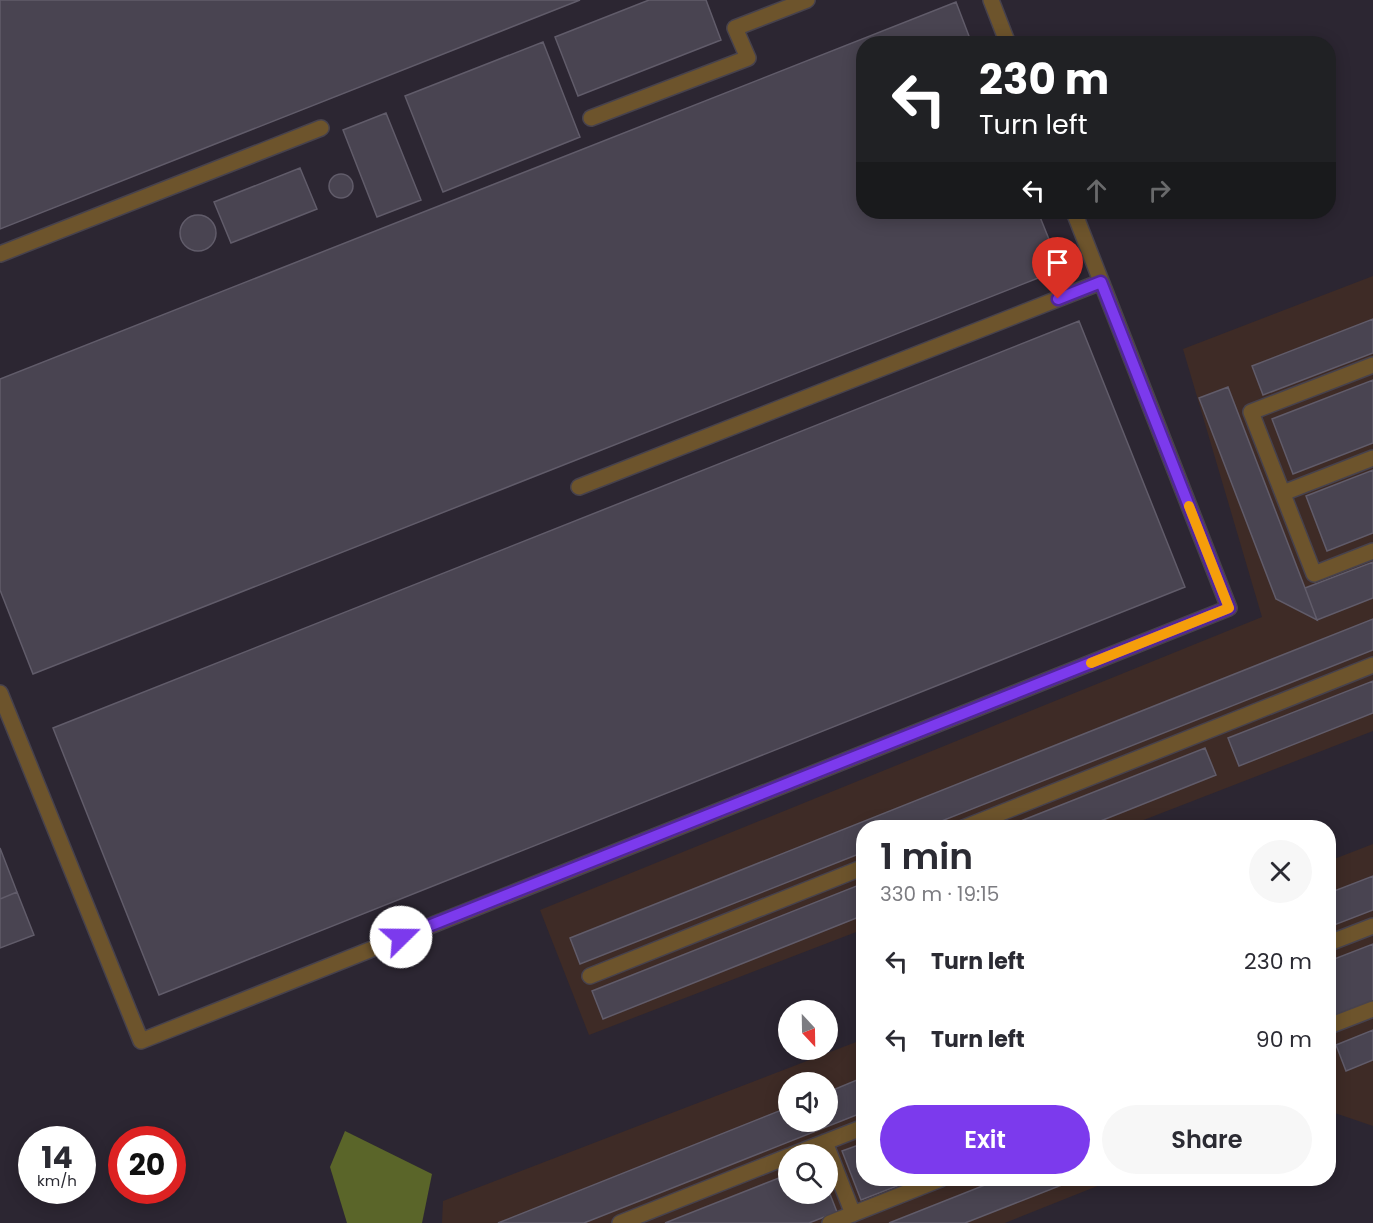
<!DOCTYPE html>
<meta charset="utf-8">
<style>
body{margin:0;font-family:Poppins,sans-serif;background:#f7f7f7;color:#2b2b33;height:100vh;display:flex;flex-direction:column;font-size:22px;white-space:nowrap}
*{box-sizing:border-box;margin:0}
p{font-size:20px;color:#7c7c81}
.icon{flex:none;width:33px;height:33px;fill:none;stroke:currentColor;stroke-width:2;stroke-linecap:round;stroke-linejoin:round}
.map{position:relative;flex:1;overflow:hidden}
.side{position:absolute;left:856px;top:820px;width:480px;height:366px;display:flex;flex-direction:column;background:#fff;border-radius:24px;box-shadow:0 3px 15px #0003}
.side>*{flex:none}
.banner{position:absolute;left:856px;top:36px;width:480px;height:183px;border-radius:24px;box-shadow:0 3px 15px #0003;background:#202124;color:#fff;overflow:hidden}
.needle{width:39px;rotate:158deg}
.fabs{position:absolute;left:778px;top:1000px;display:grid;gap:12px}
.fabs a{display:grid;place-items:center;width:60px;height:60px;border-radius:50%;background:#fff;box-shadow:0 3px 15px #0003;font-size:30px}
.speed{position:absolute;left:18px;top:1126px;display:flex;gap:12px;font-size:30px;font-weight:700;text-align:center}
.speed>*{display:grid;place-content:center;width:78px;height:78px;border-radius:50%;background:#fff;box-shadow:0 3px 15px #0003;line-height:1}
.speed small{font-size:15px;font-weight:400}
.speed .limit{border:9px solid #d22;background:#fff;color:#111}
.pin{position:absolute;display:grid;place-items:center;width:51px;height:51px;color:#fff;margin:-62px -26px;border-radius:50% 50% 50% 0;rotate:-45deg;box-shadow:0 0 6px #0007}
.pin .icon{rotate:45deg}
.me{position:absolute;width:66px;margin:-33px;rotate:68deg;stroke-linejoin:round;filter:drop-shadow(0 0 4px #0008)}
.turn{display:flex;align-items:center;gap:21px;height:126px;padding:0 24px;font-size:27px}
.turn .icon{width:78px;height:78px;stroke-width:2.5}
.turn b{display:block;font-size:42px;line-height:51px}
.lanes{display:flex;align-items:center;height:57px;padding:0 24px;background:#0003;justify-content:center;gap:30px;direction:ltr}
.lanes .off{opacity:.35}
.round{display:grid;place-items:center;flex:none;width:63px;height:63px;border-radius:32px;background:#f7f7f7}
.head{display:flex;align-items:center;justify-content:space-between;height:102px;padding:0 24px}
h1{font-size:36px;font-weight:600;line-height:45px}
.primary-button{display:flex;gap:12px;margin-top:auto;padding:12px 24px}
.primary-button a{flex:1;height:69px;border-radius:36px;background:#7c3aed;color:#fff;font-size:24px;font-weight:600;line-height:69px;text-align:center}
.primary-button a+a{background:#f7f7f7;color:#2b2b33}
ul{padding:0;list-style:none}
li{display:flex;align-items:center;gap:18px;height:78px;padding:0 24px}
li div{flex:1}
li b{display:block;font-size:22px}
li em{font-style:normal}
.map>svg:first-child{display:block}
.industrial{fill:#3e2b26;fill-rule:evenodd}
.forest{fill:#5a6529}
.building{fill:#494451;stroke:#615c6a;stroke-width:1.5}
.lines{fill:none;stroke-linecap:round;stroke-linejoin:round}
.minor-casing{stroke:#47424d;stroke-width:18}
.minor{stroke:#6d542c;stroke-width:15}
.route-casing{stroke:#51269a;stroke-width:15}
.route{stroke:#7c3aed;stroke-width:10}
.slow{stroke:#f59e0b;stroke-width:10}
</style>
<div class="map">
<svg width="1373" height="1223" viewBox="0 0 1373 1223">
<rect width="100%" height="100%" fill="#2c2632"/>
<!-- industrial -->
<path class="industrial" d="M1373,276V731L1123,828H864V929L589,1035L540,910L1262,617L1183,349Z
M1373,844V1126L1329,1111V861Z
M864,1039V1179H1115L1005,1223H442L443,1201ZM789,1083H828V1122H789ZM789,1155H828V1194H789Z"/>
<!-- forest -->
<path class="forest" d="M345,1131L432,1174L422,1223H347L330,1167Z"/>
<!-- building -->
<path class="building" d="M0,0H580L0,229Z
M649,0H706L721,40L578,96L555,37Z
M956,2L972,44H864V212H1038L1061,269L33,674L0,590V379Z
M543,42L580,137L443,192L405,96Z
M386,113L421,200L377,217L343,130Z
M300,168L317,209L231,243L214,202Z
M329 186a12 12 0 1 1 24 0a12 12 0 1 1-24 0Z
M180 233a18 18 0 1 1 36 0a18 18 0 1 1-36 0Z
M1373,319V353L1263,395L1252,366Z
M1079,321L1185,587L159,995L53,728Z
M1373,380V443L1293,474L1272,419Z
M1228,387L1305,588L1317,620L1276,599L1199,398Z
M1373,470V533L1327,551L1306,496Z
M1373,562V598L1317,620L1305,588Z
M1373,619V650L924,828H864V852L580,964L570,938Z
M1373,681V713L1239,766L1228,738Z
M1205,748L1216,775L1083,828H1003Z
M0,848L17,892L0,899Z
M1373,876V910L1329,927V893Z
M864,883V915L603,1019L592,991Z
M17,892L34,935L0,948V899Z
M1373,944V1001L1329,1018V961Z
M1373,1030V1060L1346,1071L1336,1045Z
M864,1077V1112L584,1223H498L789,1107V1122H828V1092Z
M864,1143V1179H915L861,1200L842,1151Z
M789,1174V1194H828V1189L837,1212L809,1223H665Z
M1000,1179H1077L965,1223H889Z"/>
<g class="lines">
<defs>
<path id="minor" d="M991,0L1008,44
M591,118L748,58L735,28L807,0
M0,254L321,128
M1373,365L1251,412L1314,574L1373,551
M579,487L1101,282
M1283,493L1373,458
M0,693L141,1041L1229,608L1074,212
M963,828L1373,665
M1329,943L1373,926
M590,976L864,867
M1329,1026L1373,1009
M825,1142L853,1214
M792,1155L864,1127
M620,1223L789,1156
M830,1223L941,1179"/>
</defs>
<!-- minor casing -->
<use href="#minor" class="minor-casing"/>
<!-- minor -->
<use href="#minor" class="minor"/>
</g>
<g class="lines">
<defs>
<path id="route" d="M401,937L1229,608L1101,282L1058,299"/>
</defs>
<!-- route casing -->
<use href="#route" class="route-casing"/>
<!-- route -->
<use href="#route" class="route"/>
<!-- slow -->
<path class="slow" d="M1091,663L1229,608L1189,506"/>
</g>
</svg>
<div class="fabs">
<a><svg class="needle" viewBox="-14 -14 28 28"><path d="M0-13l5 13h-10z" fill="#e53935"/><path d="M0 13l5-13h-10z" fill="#7c7c81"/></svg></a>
<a><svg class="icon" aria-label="sound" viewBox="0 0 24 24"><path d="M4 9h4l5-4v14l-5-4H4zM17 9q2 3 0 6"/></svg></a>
<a><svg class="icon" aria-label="search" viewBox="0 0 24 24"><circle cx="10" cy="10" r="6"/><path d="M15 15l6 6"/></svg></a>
</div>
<div class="speed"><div>14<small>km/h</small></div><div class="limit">20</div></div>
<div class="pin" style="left:1058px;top:299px;background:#d93025"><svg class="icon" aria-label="arrive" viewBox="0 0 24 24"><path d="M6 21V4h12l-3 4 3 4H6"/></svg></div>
<svg class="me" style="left:401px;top:937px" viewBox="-20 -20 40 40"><circle r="19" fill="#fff"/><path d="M0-13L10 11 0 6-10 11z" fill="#7c3aed"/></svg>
<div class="banner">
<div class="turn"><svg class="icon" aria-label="left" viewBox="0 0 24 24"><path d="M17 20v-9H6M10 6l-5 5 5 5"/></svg><div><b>230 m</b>Turn left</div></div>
<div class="lanes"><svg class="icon" aria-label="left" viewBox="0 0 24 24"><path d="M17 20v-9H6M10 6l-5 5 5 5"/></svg><svg class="icon off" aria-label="ahead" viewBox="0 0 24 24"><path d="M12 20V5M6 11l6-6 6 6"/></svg><svg class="icon off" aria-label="right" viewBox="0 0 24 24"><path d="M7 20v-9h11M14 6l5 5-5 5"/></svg></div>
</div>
<section class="side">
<div class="head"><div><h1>1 min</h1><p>330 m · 19:15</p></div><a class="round"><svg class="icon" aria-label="close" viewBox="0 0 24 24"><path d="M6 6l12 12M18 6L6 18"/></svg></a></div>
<ul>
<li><svg class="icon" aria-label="left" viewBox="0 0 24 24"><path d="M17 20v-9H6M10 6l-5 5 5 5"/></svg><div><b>Turn left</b></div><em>230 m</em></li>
<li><svg class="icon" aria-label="left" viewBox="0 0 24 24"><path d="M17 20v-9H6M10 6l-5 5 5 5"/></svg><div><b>Turn left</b></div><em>90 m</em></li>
</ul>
<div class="primary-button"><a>Exit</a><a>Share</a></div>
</section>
</div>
